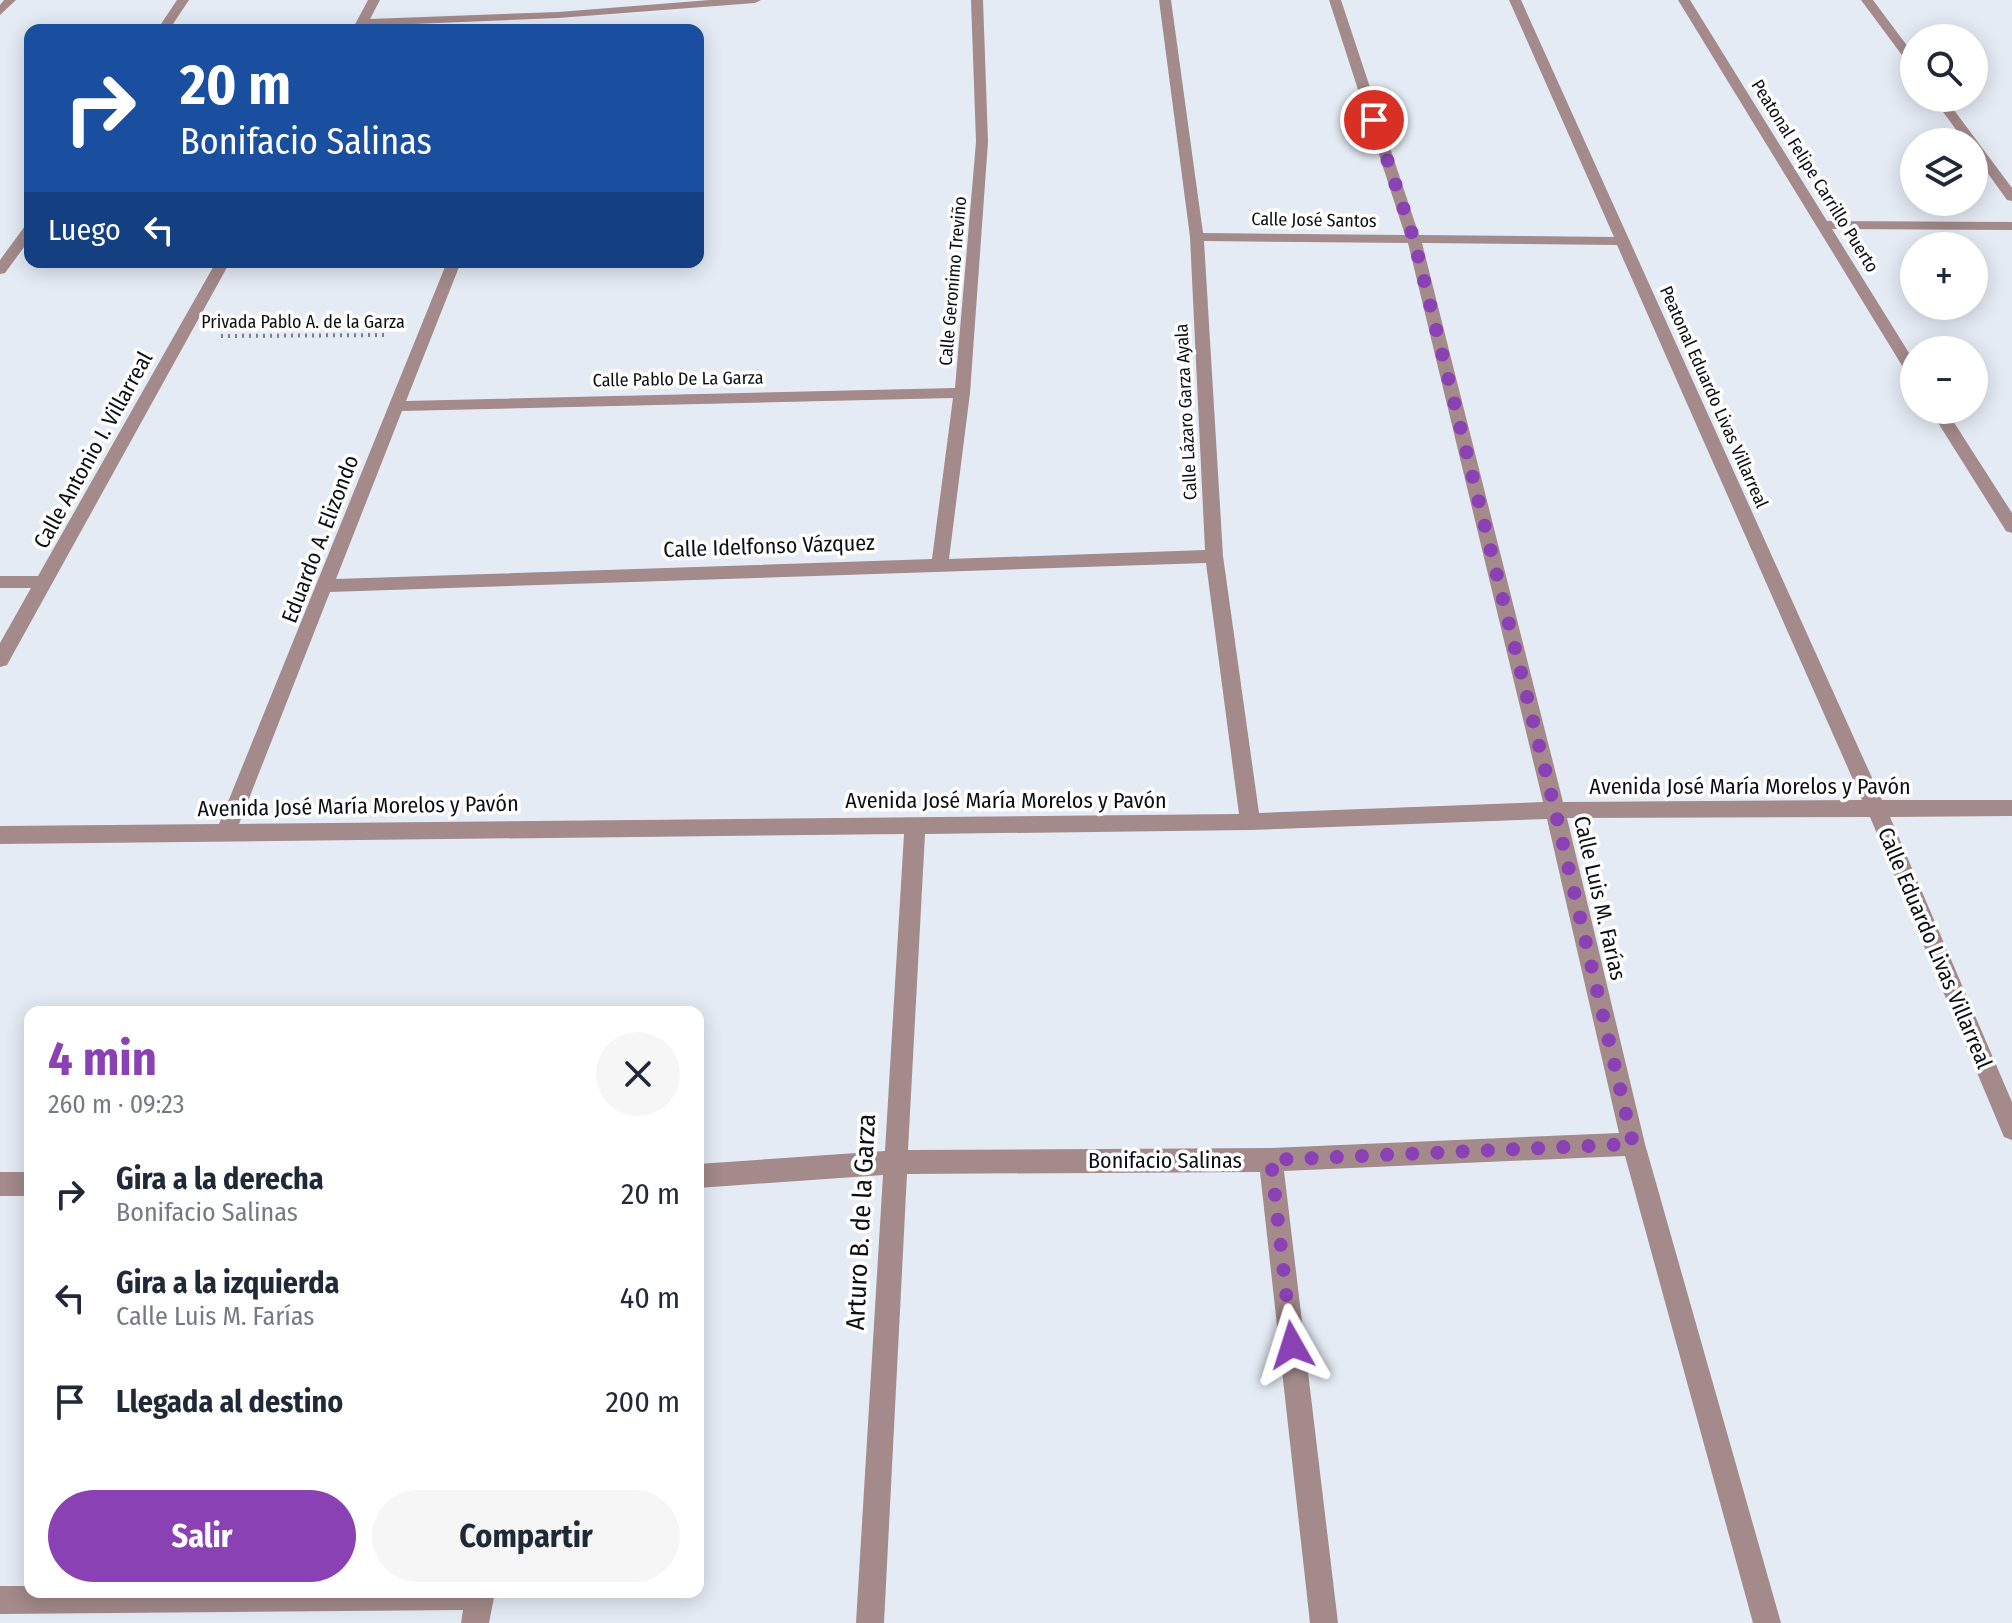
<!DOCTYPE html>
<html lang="es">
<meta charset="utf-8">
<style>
body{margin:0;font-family:"Fira Sans Condensed",sans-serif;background:#f6f6f7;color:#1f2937;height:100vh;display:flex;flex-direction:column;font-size:30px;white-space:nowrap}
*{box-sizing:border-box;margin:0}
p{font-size:26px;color:#747a83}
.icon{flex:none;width:44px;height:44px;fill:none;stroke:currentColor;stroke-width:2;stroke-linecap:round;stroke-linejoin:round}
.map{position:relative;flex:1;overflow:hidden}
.details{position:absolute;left:24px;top:1006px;width:680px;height:592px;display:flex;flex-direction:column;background:#fff;border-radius:16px;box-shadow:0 4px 20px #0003}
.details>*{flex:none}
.guide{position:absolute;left:24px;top:24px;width:680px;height:244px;border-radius:16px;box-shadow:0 4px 20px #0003;background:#1a4fa0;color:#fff;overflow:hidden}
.controls{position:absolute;left:1900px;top:24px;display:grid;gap:16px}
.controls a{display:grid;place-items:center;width:88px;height:88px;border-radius:50%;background:#fff;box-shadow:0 4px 20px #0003;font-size:40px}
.pin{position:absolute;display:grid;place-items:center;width:68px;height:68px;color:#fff;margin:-34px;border:4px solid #fff;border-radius:50%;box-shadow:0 2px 8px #0007}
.me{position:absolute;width:88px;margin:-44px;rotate:354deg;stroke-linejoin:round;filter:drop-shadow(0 0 6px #0008)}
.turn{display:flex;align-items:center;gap:28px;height:168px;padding:0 24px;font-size:36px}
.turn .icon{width:104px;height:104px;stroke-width:2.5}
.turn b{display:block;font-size:56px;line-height:68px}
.then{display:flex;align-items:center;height:76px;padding:0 24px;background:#0003;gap:16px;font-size:30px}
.round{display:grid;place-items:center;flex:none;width:84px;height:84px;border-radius:42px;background:#f6f6f7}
.overview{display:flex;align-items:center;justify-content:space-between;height:136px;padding:0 24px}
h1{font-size:48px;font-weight:700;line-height:60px;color:#8941b4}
.button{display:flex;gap:16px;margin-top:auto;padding:16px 24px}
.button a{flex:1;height:92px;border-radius:48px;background:#8941b4;color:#fff;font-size:32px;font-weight:700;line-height:92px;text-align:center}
.button a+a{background:#f6f6f7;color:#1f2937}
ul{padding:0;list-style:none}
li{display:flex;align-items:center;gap:24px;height:104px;padding:0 24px}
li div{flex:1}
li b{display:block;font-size:30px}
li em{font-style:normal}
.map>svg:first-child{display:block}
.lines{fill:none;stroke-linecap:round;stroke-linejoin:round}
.path{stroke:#7a7e85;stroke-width:4;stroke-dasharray:2 5;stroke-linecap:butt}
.minor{fill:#a48a8a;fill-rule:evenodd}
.route{stroke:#8941b4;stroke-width:14;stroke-dasharray:0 25.2}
.labels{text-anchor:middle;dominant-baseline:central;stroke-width:7;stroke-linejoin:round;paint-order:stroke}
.far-street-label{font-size:18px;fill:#0c0e11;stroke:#fff}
.street-label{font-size:22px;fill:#0c0e11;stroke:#fff}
.near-street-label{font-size:26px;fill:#0c0e11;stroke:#fff}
</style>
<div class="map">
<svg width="2012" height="1623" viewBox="0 0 2012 1623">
<rect width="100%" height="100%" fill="#e5ebf5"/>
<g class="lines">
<!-- path -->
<path class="path" d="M221,336L387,335"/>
<!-- minor -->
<path class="minor" d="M4,0H16L0,15V5Z
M177,0H189L169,30H157Z
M368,0H380L370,19L558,12L710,0H761L755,3L558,18L366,26L364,30H352Z
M971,0H983L988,142L970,393L949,559L1205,550L1190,237L1159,0H1171L1203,233L1405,235L1329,0H1341L1419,235L1614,237L1509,0H1521L1882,800H2012V816L1890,817L2012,1102V1140L2004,1137L1870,817L1567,818L1645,1144L1781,1623H1753L1625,1156L1284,1171L1338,1623H1310L1260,1172L907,1174L884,1623H856L883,1175L698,1188V1164L885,1151L904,834L0,844V826L219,824L447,262H461L406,401L955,388L976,142ZM1204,241L1408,243L1543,802L1259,813L1223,556ZM1422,243L1617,245L1862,800L1563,802ZM953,398L932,559L336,579L402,411ZM1206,563L1239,814L239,824L330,592ZM1547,819L1619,1133L1271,1148L908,1150L925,834L1250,830Z
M1678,0H1690L1827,221L2012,222V230L1832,229L1914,361V378L1909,377Z
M1861,0H1873L1914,55V67L1910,66Z
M1933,98H1945L2012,188V201L2007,200L1974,154V142H1965Z
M30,225V239L5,273L0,274V260L25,226Z
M216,262H230L7,665L0,667V643L31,588H0V576H38Z
M1930,410H1946L2012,513V533L2006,531Z
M0,1172H30V1196H0Z
M0,1586H30V1592H495L489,1623H461L463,1610L0,1614Z"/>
</g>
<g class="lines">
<!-- route -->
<path class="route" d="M1292,1345L1271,1160L1633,1144L1555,810L1414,240L1374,120"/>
</g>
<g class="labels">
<!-- far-street labels -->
<g class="far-street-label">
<text transform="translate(1815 176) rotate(58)">Peatonal Felipe Carrillo Puerto</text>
<text transform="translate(1314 220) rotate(1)">Calle José Santos</text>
<text transform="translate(953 281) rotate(-85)">Calle Geronimo Treviño</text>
<text x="303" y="322">Privada Pablo A. de la Garza</text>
<text transform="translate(678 379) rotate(-1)">Calle Pablo De La Garza</text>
<text transform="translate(1714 397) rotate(66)">Peatonal Eduardo Livas Villarreal</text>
<text transform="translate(1186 412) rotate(-93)">Calle Lázaro Garza Ayala</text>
</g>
<!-- street labels -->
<g class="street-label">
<text transform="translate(93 450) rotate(-61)">Calle Antonio I. Villarreal</text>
<text transform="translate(320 539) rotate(-69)">Eduardo A. Elizondo</text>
<text transform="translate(769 546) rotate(-2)">Calle Idelfonso Vázquez</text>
<text x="1750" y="786">Avenida José María Morelos y Pavón</text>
<text x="1006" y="800">Avenida José María Morelos y Pavón</text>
<text transform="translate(358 806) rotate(-1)">Avenida José María Morelos y Pavón</text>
<text transform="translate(1600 898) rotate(77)">Calle Luis M. Farías</text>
<text transform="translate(1935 948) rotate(67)">Calle Eduardo Livas Villarreal</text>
<text x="1165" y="1160">Bonifacio Salinas</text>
</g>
<!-- near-street labels -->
<g class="near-street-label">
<text transform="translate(861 1222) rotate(-87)">Arturo B. de la Garza</text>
</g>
</g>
</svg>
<div class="controls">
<a><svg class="icon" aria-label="search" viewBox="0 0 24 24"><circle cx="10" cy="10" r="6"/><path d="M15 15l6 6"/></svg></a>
<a><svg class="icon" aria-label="layers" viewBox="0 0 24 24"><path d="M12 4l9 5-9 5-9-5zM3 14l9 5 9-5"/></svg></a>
<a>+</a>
<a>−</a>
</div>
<div class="pin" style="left:1374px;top:120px;background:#d93025"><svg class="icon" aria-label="arrive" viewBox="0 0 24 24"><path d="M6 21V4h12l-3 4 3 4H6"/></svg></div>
<svg class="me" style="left:1292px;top:1345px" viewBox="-20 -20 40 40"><path d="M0-17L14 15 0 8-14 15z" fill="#8941b4" stroke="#fff" stroke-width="4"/></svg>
<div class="guide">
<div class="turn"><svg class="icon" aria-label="right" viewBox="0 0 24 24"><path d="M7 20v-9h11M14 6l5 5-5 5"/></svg><div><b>20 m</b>Bonifacio Salinas</div></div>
<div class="then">Luego<svg class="icon" aria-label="left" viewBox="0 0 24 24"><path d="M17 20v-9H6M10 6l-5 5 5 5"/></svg></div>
</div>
<section class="details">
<div class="overview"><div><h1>4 min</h1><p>260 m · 09:23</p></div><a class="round"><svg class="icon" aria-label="close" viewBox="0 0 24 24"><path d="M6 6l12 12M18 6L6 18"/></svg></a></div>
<ul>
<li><svg class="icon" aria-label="right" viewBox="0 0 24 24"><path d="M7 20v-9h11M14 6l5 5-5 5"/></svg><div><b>Gira a la derecha</b><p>Bonifacio Salinas</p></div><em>20 m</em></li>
<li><svg class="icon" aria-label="left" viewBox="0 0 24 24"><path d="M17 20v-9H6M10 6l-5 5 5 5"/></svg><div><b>Gira a la izquierda</b><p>Calle Luis M. Farías</p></div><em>40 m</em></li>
<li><svg class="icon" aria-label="arrive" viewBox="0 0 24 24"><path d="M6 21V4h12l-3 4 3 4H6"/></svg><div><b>Llegada al destino</b></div><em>200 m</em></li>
</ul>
<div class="button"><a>Salir</a><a>Compartir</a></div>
</section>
</div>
